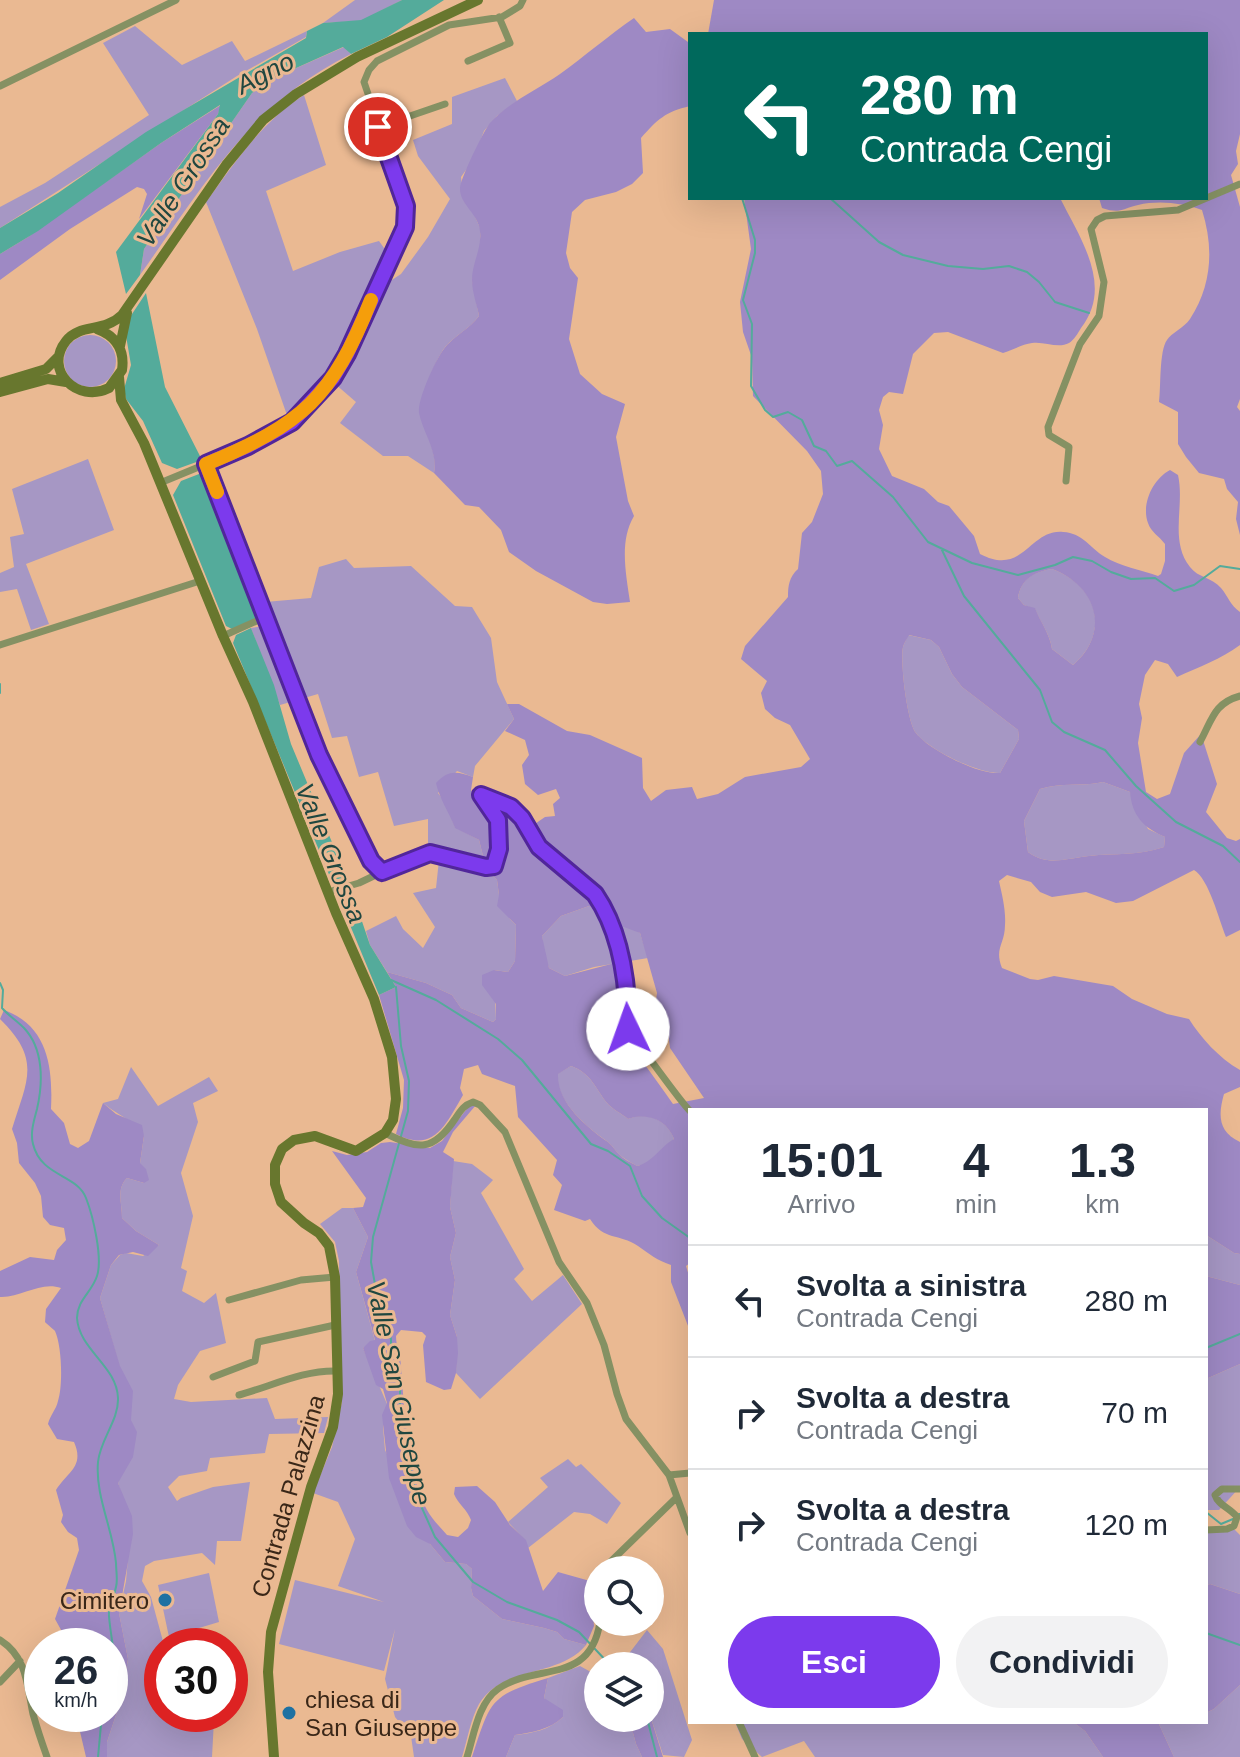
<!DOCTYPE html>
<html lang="it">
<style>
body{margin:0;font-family:Arial,sans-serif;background:#f2f2f3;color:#1f2937;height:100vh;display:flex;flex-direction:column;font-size:30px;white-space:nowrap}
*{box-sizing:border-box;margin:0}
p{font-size:26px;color:#747a83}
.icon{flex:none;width:44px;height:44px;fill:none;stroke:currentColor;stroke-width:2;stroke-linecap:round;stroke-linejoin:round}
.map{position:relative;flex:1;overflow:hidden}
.drawer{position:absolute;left:688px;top:1108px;width:520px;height:616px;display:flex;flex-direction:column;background:#fff;border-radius:0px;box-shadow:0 8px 32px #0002}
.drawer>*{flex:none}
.top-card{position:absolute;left:688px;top:32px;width:520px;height:168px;border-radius:0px;box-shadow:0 8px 32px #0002;background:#00695c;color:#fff;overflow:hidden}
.tools{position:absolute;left:584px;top:1556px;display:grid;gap:16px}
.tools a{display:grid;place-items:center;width:80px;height:80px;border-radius:50%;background:#fff;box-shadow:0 8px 32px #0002;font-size:40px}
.speed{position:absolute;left:24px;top:1628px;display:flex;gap:16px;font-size:40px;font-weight:700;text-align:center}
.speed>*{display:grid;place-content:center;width:104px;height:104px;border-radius:50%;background:#fff;box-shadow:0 8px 32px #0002;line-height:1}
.speed small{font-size:20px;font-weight:400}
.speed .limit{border:12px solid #d22;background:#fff;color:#111}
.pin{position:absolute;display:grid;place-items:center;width:68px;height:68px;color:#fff;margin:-34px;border:4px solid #fff;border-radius:50%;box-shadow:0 2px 8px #0007}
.me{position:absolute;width:88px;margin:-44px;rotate:357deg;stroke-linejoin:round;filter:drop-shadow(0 0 6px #0008)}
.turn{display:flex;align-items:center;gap:28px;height:168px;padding:0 40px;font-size:36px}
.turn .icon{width:104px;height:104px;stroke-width:2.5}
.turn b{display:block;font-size:56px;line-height:68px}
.eta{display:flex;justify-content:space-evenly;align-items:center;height:136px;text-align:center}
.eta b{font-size:48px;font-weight:700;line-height:56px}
.button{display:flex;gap:16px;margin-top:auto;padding:16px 40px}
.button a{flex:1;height:92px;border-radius:48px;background:#7c3aed;color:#fff;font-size:32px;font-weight:700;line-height:92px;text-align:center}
.button a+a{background:#f2f2f3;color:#1f2937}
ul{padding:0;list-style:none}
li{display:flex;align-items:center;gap:24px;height:112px;padding:0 40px;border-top:2px solid #e0e1e3}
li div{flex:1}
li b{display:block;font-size:30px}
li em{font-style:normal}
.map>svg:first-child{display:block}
.green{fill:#a697c4}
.forest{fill:#9e89c4;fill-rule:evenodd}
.water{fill:#54ab9b}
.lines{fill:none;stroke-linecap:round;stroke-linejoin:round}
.stream{stroke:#54ab9b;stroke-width:2}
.street{stroke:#859163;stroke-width:7}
.secondary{stroke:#68772e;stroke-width:10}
.route-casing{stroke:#51269a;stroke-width:20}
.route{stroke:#7c3aed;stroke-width:14}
.slow{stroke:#f59e0b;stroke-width:14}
.poi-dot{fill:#1e71a2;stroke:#eab992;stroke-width:3}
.labels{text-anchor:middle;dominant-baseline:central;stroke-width:6;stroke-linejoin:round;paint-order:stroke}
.street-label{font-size:24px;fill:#3a2718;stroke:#eab992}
.poi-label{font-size:24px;fill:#3a2718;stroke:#eab992;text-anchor:end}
.water-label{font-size:26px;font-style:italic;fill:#204740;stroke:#eab992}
</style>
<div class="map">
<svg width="1240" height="1757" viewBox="0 0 1240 1757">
<rect width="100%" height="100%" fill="#eab992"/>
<!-- green -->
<path class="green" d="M355,0H402L361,21L323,23Z
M135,26L182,65L232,41L245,61L307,31L306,37L237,76L0,228V207L45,183L149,115L103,43Z
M344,47L351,54C249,105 203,186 140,275L144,249L252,93L276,77Z
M505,78L517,101L497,116L484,131L473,160L461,177L464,201L473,212L480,228V250L472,280L479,316C469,329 456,335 446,346C436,357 417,404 421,417C426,435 438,453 434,473L408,456H383L340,423L356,402L334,383L349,359L378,289L401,274L428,237L450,199L418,156L413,140L452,124V97Z
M304,95L326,165L266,191L293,271L340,252L379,241L389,255C358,320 345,371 289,421L257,329L206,202C235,163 262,121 304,95Z
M64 361a26 26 0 1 1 52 0a26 26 0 1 1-52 0Z
M88,459L114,530L26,564L49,624L31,630L17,589L0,592V573L14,567L10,537L24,534L12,489Z
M346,559L354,568L411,566L455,606L472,607L491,638L497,682L514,719L475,766L473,777L457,771L438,793L445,802L455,827L479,840L486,868L497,880L499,895L510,919L516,925L515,961L508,972L494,970L496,1019L493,1022L461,1008L452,995L426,983L387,972L370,945L366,931L396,916L403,929L423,948L435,927L413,893L436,888L439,860L428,856V819L394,826L378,772L359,777L347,736L332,738L318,694L280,705L251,628L264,626L268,618L265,602L311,598L319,567Z
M1052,569C1098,586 1111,632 1073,665L1052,649C1050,634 1041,623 1035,609L1024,605L1018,598C1021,579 1033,572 1052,569Z
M908,635L931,640L939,647L952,674L962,687L1018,730L1019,739L1000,773C979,774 929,750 916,733C907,722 900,661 903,647C904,643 907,639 908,635Z
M1103,782L1130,792L1148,829L1165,837L1164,847C1139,856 1115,853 1089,856C1067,858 1048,867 1028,852L1024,821L1040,789C1061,782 1082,787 1103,782Z
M589,906L597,907L640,933L648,958L594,967L565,976L549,968L544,954L542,936L561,916Z
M571,1066C591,1073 595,1088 607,1103C612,1109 622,1114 628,1119C647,1111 667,1120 674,1139L646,1164L637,1166C632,1163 626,1160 621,1156C616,1152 613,1146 608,1142C587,1127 557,1103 557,1074Z
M131,1067L158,1106L209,1077L218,1091L193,1103L198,1122L181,1173L193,1216L181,1268L187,1271L182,1291L204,1303L216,1293L226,1343L200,1351L178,1385L174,1399L191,1402L267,1398L275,1419L328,1417L324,1433L269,1434L265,1453L210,1458L207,1471L179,1476L168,1487L177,1501L181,1498L213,1487L250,1482L241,1541H217L215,1565L202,1553L154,1561L145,1566L142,1581L151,1597L164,1645L214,1633L210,1646H162V1714H168V1719L214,1720L212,1757H107V1742L121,1700L128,1659L119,1613L126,1581L128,1558L123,1498L118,1483L131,1421V1407L100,1298L111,1265L120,1255L126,1253L143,1256L159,1245L136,1231L122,1218C122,1203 116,1189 127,1178L144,1183L140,1163L144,1136C132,1119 119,1116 103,1103L118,1099Z
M453,1161L472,1164L493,1180L481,1193L524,1269L514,1279L532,1301L563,1275L582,1304L480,1399L456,1373L457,1337L450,1315L455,1280L450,1257L456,1233L450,1207Z
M342,1208H353L368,1237L356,1272L375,1341L363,1348L387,1404L383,1427L385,1450L430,1544L445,1562L466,1564L472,1569L471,1588L473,1596L502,1619L544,1628L557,1632L564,1639L586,1645C559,1678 503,1665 479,1704C471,1718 467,1741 462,1757H414L411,1736L395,1717L385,1679L395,1629L384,1671L279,1644L295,1580L384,1602L338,1586L355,1539L338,1502L313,1493L332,1447L342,1402L339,1261L335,1242L320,1224Z
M1206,1235L1234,1253L1240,1254V1285L1206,1276Z
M1240,1364V1487L1219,1510H1206V1379Z
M568,1459L576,1467L581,1464L621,1503L607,1524L590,1514L574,1512L528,1548L525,1540L508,1522L548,1487L540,1478Z
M1234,1529L1240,1535V1594L1210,1584L1206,1586V1530Z
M209,1573L219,1622L169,1637L158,1585Z
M647,1630L663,1649L692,1740L684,1757L663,1755L650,1715V1666L621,1664Z
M580,1666L598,1676V1718H629L636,1744L642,1757H506L515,1735C533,1733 549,1730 563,1717L544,1698L548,1678Z
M1240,1685V1757H1174L1158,1722H1206V1713L1214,1709Z
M735,1722H1073L1085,1731L1103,1757H815L804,1741L762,1757L742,1739Z"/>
<!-- forest -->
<path class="forest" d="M714,0H1240V134L1236,151L1238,164L1231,175L1240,207V399L1237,407L1240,411V535L1236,519L1238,502L1227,489L1224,479L1199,473L1186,457L1178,444V412L1159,402C1161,388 1159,351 1167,340C1171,333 1184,328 1190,319C1212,285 1214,248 1202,210C1182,203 1159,200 1138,205C1121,209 1120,214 1102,208L1099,198H1206V34H708Z
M634,18L646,32L670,29L688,42L690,106C665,112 658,119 641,138L643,173L632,184L616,192L585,200L572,212L566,253L570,268L578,278L569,339L580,374L602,394L625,404L616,437L628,501L634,516C619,541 626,574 630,602L607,604L593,602L536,571L509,552L501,530L479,507L465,505L434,473C438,451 423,433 419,413C417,400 437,355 447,345C457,334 469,329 479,316C477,305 472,292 472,280C472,261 484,246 479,226C475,212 460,203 460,189C459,181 484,130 490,123C509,102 537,90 560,74C585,56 608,36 634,18Z
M221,105L218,114L139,219L147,194L144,189L137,187L70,229L0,280V254L28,237L161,143Z
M744,198H1060C1080,238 1114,286 1081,328C1078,333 1074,340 1069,343C1058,349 1044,341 1032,343C1023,344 1013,350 1003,353L948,332L934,333L913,354L903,394L889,392L883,397L879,410L883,425L879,449L892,476L924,489L938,502L949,506L974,536L980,554C1024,577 1029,529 1063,532C1083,533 1090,548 1105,557C1120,566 1141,570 1158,576L1161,574L1165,561V544C1159,536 1151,532 1148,523C1141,504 1153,479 1170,470L1178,475C1185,506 1169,540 1190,567C1198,578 1212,577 1221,588C1228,596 1230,605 1240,612V645C1221,659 1199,667 1177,677L1168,664L1155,660L1145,675L1139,704L1142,718L1138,743L1146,792L1157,799L1170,794L1184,753L1201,734L1217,784L1206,812L1227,838L1236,841L1240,839V930L1226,937C1219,920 1209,879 1194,870L1133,901L1116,903L1086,892L1052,897L1040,892L1031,882L1007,875L999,881C1002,895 1006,910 1005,925C1005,944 994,948 1002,968L1030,979L1038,980L1054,976L1113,986L1132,999L1167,1014L1189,1019C1201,1038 1219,1058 1240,1070V1087L1224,1094C1218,1115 1218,1132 1240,1142V1254L1234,1253L1206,1235V1110H690V1263L686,1266L690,1279V1331L671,1282V1265C656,1260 650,1254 638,1246C619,1233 604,1241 590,1219L585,1221L554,1210L562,1185L553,1175L557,1160L518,1117L515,1086L482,1074L478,1065L464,1069L460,1088L463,1095C446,1124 434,1154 396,1134L403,1108L404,1080L379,995L396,987L387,972L426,983L452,995L461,1008L493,1022L496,1019V1004L482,985V975L494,970L508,972L515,961L516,925L497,906L499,895L497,880L486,868L479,840L455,828C449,812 439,798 436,783C448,770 457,771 473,777L471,790C489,818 505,810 526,830L545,817L555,816L553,804L560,798L556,789L538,795L525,784L522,765L529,755L525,740L505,731L514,719L507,704H519L567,731L590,735L642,758L643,788L651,801L666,790L692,787L697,799L718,794L745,777L801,767L810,759L790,725L775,718L765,709L761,693L767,681L741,659L745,646L788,597C788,586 789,577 798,569L802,533L812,522L823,494L821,471L807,451L753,396L752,358L743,332L740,302L751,249ZM1052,569C1097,586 1111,632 1073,665L1052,649C1050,634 1041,623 1035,608L1024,605L1018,598C1021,579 1034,572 1052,569ZM909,635L931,640L939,647L952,674L962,687L1018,730L1019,739L1000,773C979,775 929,750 916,733C907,722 900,661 903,647C904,643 907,639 909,635ZM1103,782L1130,792C1132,816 1144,828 1165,837L1164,847C1138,856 1115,853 1089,856C1067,858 1048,867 1028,852L1024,821L1040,789C1061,782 1082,787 1103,782ZM589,906L602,911L608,921L640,933L657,993L655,1007L658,1018L668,1033L670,1048L704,1098L673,1104C653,1075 633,1048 611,1023L619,987L615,963L565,976L549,968L542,936L561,916ZM571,1066C591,1073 595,1088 607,1103C612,1109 622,1114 628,1119C647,1112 667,1120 674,1139C660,1147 653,1162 637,1166C632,1163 625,1160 621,1156C616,1152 613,1146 608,1142C587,1127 557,1103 558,1074Z
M4,1010C48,1026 53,1067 51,1109L64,1123L70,1144L78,1148L89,1141L103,1103L116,1114L142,1125L144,1136L140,1163L146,1169L149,1180L144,1183L127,1178C116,1189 122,1203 122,1218L136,1231L159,1245L148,1256L133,1252L119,1255L111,1265L100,1298L120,1366L133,1391L131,1420L137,1432L133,1457L118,1483L132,1516L133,1534L119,1613L128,1659L121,1700L107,1742V1757H86L77,1719L79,1714H110V1646H70L55,1619L79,1550L77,1538L68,1532L61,1522L63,1515L56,1490C67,1472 85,1467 74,1442L57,1439L48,1424C50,1415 56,1410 58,1401C63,1386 62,1346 55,1331C54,1330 46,1323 45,1322L46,1309L61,1288C40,1281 21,1298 0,1297V1271L30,1257L54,1260L57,1250L66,1240L64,1228L50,1225L43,1217L41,1196L35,1183L19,1163L17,1143L12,1129C27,1080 42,1060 0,1019Z
M476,1105L453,1132L443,1152L454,1159L450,1207L456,1233L450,1257L455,1280L450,1315L457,1337L458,1353L456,1373L451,1389L444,1390L426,1382L423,1345L426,1336L422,1332L401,1330L396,1336C396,1347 401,1357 401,1367C404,1406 408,1476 427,1510C432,1519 440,1527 447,1535L458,1537L468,1528L471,1520C467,1509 458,1504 454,1494L455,1487L477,1486L495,1502L510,1525L526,1540L543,1591L558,1572L590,1581L594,1626L586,1645L564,1639L557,1632L544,1628L502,1619L473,1596L471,1588L472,1569L466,1564L445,1562L430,1544L416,1537L407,1526L389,1478L382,1415L387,1403L383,1389L376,1385L363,1348L370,1341L375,1340L356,1272L368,1237L353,1208L363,1207L366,1198L332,1151L347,1155L367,1152L381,1143L390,1142L430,1148L442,1141L469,1106Z
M1206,1276L1240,1285V1364L1206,1379Z
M1210,1584L1240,1594V1685L1214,1709L1206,1713V1586Z
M548,1678L544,1698L563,1710V1717C549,1730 533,1732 515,1735L506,1757H472C491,1700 489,1696 548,1678Z
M650,1715L663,1757H642L636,1744L629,1718H650Z
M1073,1722H1158L1174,1757H1103L1085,1731Z"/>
<!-- water -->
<path class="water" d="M402,0H444L387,37L351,54L343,47L276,77L252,93L144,249L140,275L126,294L116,252L218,114L220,105L161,143L38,231L0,254V228L58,193L146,132L306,38L307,31L323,23L361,20Z
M146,293L165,387L202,460L177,469L162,463L143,421L126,399L124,389L131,365L125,330L130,317Z
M199,474L207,477L258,608L256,619L232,629L226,626L173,495L181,481Z
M251,628L274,685L291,744L349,883L370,945L396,987L379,995L233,643L236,635Z"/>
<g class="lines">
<!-- stream -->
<path class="stream" d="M742,198L755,240V253L743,300L752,324L751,386L765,410L773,417L788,412L802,420L814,446L826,451L837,466L852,461L893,497L928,542L972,563L1018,575L1055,565L1073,557L1092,561L1111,572L1131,579L1155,578L1174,591L1194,585L1220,566L1240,569
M830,198L879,242L903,255L948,266L983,269L1009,266L1027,272L1039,282L1055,302L1089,313
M941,548L964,596L1040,690L1052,722L1064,732L1105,750L1136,786L1176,822L1223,846L1240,862
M0,684V693
M391,980L436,1000L498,1039L522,1060L591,1144L608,1151L630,1166L642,1196L662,1218L690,1238
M0,983L3,990L2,1008C9,1016 17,1021 24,1028C44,1049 43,1083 37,1109C34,1120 30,1133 33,1144C41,1177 77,1174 86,1198C93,1216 103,1258 97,1276C92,1292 77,1300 77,1318C79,1350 117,1366 118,1398C119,1420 100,1440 98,1462C95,1496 113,1529 116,1563C116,1571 118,1580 116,1587C114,1598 108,1604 109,1616C111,1644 120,1666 110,1693
M396,987L401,1046L409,1081L408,1111L373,1237L371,1262L381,1318L391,1339V1362L400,1389V1425L417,1497L435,1537L473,1582L507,1602L557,1620L579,1632L611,1666
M1206,1348L1240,1334
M1206,1512L1221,1524L1233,1519
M1239,1514H1240
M1206,1633L1240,1645
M647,1718L657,1757
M98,1757L102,1714"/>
<!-- street -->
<path class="street" d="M468,61L510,43L499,17
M0,86L176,0
M378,127L445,104
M1066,481L1069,447L1049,435L1048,427L1080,344L1099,316L1104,282L1091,229L1097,220L1105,216L1178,210L1240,184
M160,483L206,464
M265,611L319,755L371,861L382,872L430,853L486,867L494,866L499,849L498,820L481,795L511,807L522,818L539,847L595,894C613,921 622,956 625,988C627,1001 625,1014 628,1026C629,1032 682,1103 690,1111
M223,636L261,619L265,611L206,464C237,451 274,438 300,415C351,369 376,289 405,227L406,206L364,82L369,70L377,61L449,25L502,17L520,6L523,0
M0,645L200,581
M1200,742C1212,720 1214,703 1240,696
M328,892L359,883L382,872
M385,1133C419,1150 433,1152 455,1119C461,1110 464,1105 473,1102L480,1105L505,1132L559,1262L587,1303L604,1345L617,1394L626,1419L669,1475L690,1533
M229,1300L301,1280L335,1277
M213,1377L255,1361L258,1342L335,1325
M239,1395C272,1386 303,1370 337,1371
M669,1475L690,1473
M1206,1530L1227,1529L1234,1526L1237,1517C1230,1508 1218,1505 1215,1495L1222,1489H1240
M602,1570L676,1498
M598,1577L596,1590L598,1602
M0,1640C27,1657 27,1685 33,1714C37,1728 42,1743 47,1757
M0,1682L20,1661
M739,1722L755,1757
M467,1757C474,1735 478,1703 498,1689C536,1662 590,1686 600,1622"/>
<!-- secondary -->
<path class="secondary" d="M97,329C116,336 125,350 122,370L109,388C77,404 43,370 66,341C80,323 104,333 122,315L226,165L263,120L296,94L357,57L478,0
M120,346L127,313
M119,377L121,400L144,443L223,636L253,702L336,913L374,999L392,1057L396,1099L393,1120L385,1133L356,1151L315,1136L294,1140L282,1149L275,1165V1184L281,1202L304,1223L319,1233L329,1246L335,1277L338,1394L333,1427L311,1487L271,1632L268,1672L274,1757
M0,383L46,369L58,357
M0,392L48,379L66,382"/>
</g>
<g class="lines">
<defs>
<path id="route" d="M378,127L406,206L405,227L347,354L333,378L292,422L248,446L206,464L319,755L371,861L382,872L430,853L486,867L494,866L499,849L498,820L481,795L511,807L522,818L539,847L595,894C621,932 628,984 628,1029"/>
</defs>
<!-- route casing -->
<use href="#route" class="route-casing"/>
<!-- route -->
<use href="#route" class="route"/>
<!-- slow -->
<path class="slow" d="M217,492L206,464C303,424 332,398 371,300"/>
</g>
<!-- markers -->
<g class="poi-dot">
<circle cx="165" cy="1600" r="8"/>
<circle cx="289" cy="1713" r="8"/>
</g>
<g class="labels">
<!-- street labels -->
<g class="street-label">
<text transform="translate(288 1496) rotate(-74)">Contrada Palazzina</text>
</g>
<!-- poi labels -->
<g class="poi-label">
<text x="149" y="1600">Cimitero</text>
<text x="305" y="1699" text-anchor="start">chiesa di<tspan x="305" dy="28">San Giuseppe</tspan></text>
</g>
<!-- water labels -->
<g class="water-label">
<text transform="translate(265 73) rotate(-27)">Agno</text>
<text transform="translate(183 182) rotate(-57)">Valle Grossa</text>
<text transform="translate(331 853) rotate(68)">Valle Grossa</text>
<text transform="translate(399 1393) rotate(78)">Valle San Giuseppe</text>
</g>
</g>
</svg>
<div class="tools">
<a><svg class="icon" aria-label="search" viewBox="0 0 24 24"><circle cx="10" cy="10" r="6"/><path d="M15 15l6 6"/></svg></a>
<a><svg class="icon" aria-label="layers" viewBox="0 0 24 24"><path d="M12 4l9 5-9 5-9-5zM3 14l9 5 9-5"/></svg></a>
</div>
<div class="speed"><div>26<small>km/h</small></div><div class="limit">30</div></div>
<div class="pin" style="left:378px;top:127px;background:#d93025"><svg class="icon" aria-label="arrive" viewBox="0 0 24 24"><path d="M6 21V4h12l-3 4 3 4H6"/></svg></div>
<svg class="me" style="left:628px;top:1029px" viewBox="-20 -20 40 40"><circle r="19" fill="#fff"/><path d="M0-13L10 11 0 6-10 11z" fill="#7c3aed"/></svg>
<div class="top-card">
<div class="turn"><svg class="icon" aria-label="left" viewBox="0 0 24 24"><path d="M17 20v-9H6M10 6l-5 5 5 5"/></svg><div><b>280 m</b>Contrada Cengi</div></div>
</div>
<section class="drawer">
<div class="eta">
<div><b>15:01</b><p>Arrivo</p></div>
<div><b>4</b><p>min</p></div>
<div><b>1.3</b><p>km</p></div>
</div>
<ul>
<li><svg class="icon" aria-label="left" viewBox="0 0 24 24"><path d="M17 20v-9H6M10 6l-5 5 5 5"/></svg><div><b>Svolta a sinistra</b><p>Contrada Cengi</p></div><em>280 m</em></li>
<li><svg class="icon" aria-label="right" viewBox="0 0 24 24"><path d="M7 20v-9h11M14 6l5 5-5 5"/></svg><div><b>Svolta a destra</b><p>Contrada Cengi</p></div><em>70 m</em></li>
<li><svg class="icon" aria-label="right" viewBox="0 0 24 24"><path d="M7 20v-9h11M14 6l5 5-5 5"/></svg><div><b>Svolta a destra</b><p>Contrada Cengi</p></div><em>120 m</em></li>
</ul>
<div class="button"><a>Esci</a><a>Condividi</a></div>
</section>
</div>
